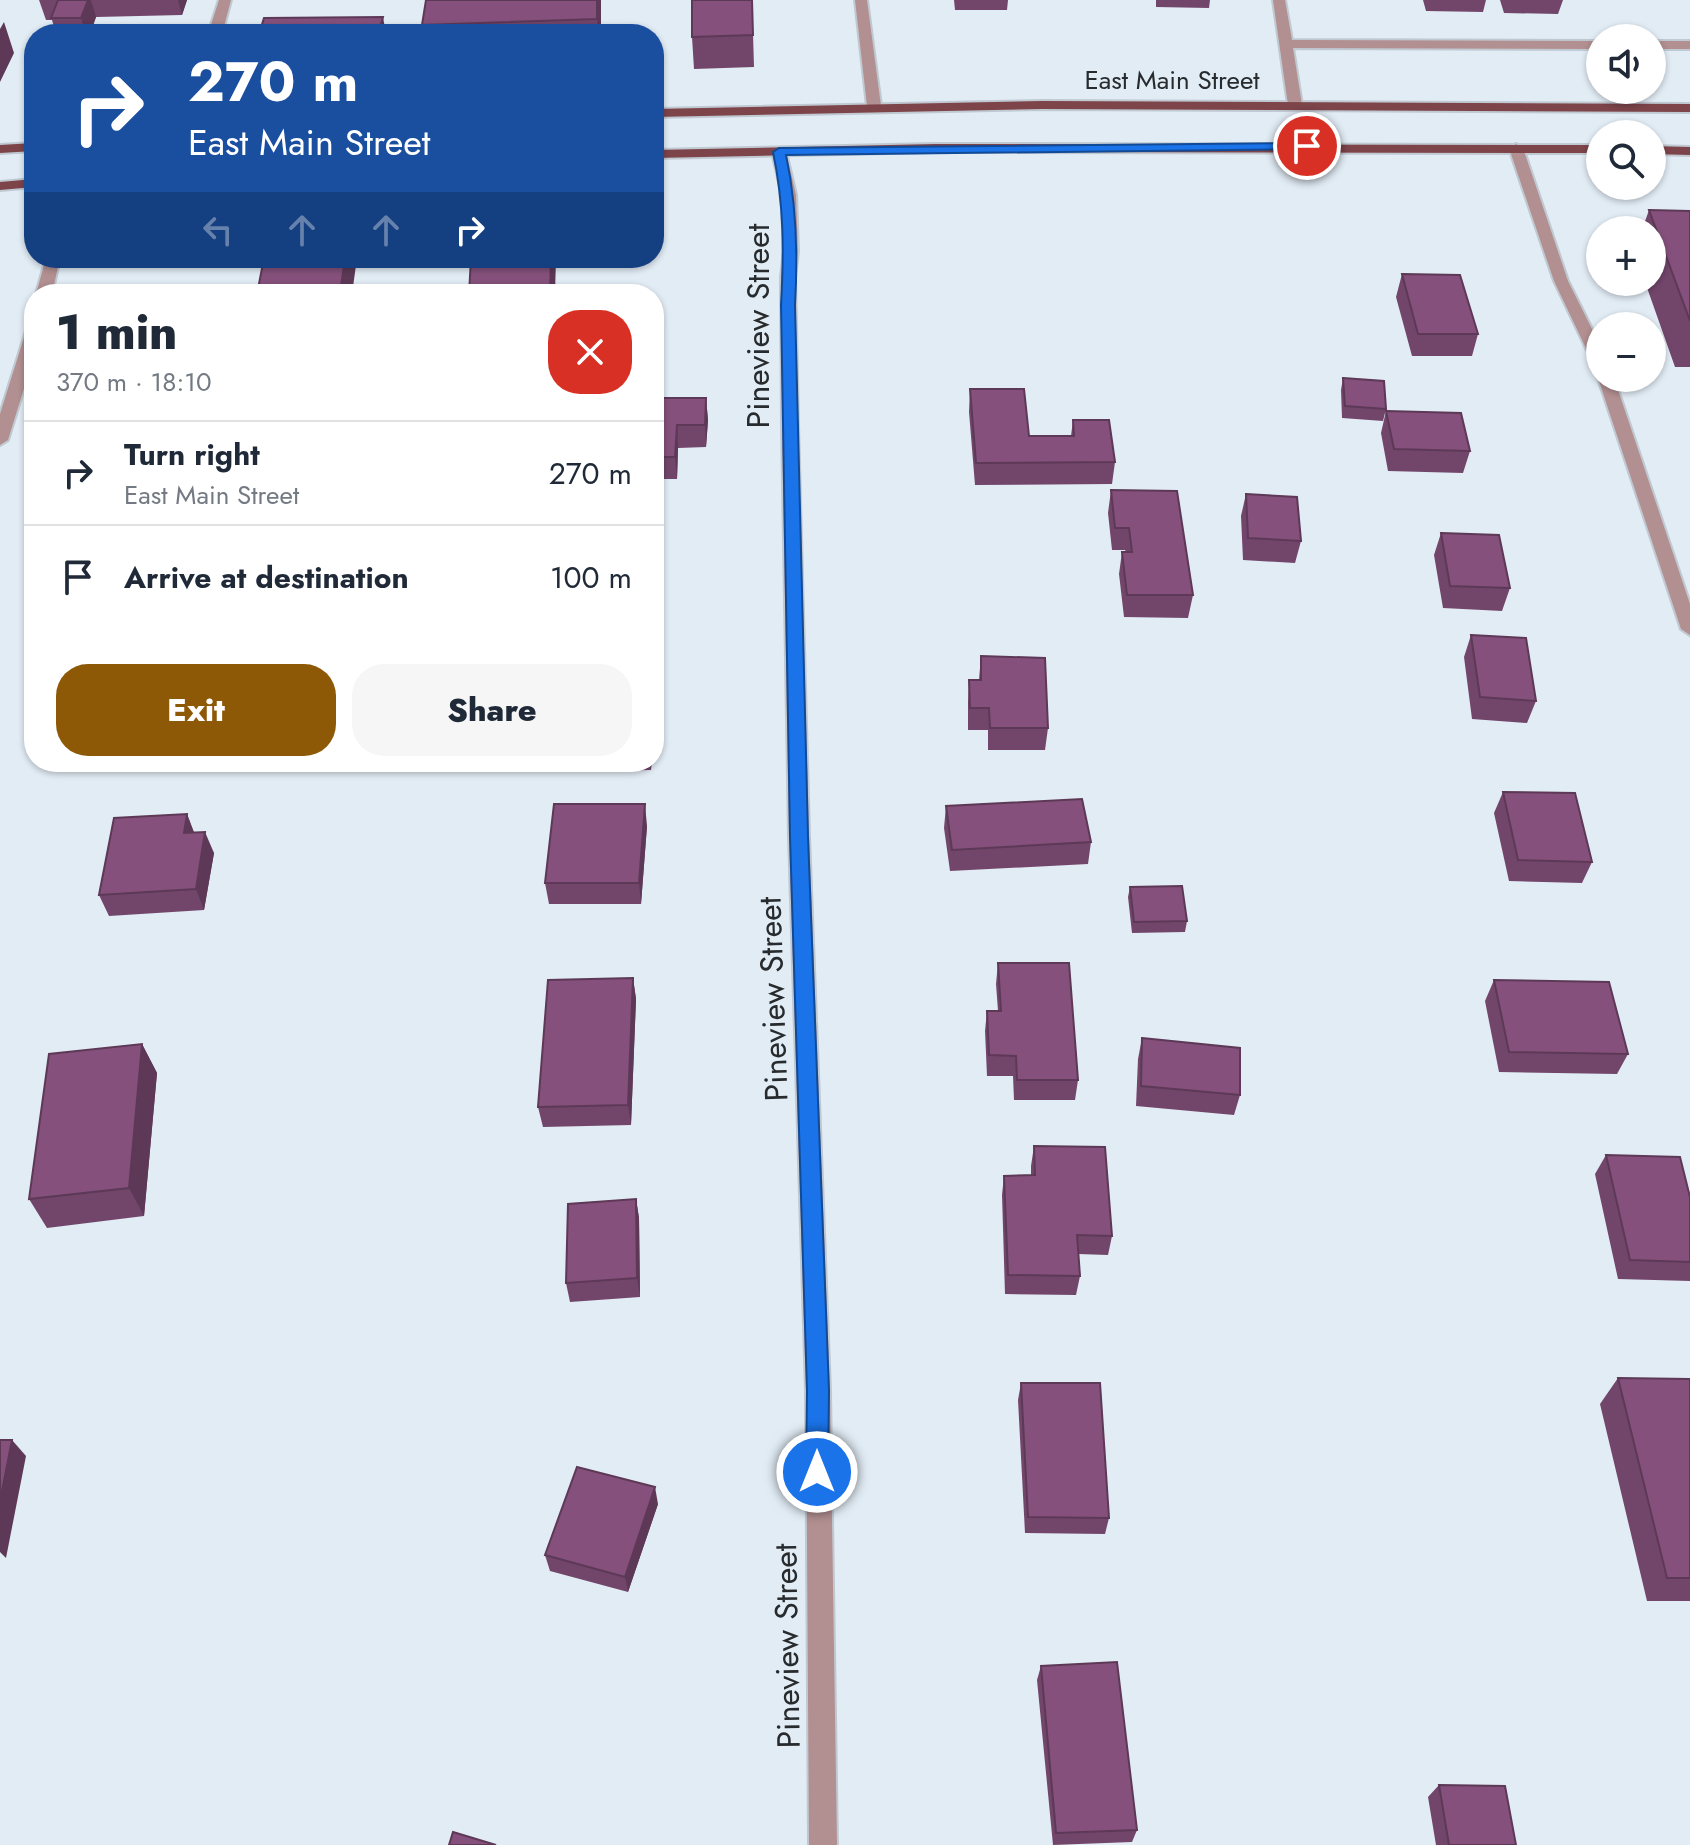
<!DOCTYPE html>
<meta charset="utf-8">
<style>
body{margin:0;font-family:Jost,sans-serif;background:#f6f6f7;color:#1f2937;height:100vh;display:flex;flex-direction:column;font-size:30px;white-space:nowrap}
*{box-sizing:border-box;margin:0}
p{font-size:26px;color:#747a83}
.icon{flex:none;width:44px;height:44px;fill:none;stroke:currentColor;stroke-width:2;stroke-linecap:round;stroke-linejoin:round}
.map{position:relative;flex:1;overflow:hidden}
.drawer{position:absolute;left:24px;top:284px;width:640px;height:488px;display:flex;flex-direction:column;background:#fff;border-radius:32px;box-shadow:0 2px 6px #0004}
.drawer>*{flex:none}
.top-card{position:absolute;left:24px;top:24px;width:640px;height:244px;border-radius:32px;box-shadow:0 2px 6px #0004;background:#1a4fa0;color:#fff;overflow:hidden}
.buttons{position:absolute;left:1586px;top:24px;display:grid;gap:16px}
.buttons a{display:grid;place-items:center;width:80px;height:80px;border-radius:50%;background:#fff;box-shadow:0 2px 6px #0004;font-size:40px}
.pin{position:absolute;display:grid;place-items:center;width:68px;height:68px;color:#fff;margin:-34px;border:4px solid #fff;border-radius:50%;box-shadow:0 2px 8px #0007}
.me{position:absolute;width:88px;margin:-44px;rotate:0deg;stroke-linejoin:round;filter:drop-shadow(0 0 6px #0008)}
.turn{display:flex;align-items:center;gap:28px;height:168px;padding:0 32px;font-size:36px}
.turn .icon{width:104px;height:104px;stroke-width:2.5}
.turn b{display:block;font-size:56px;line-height:68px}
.lanes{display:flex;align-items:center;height:76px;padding:0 32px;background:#0003;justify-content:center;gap:40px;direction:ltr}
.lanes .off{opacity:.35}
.round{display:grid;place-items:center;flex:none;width:84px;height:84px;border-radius:32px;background:#f6f6f7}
.head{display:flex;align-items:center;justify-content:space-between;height:136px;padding:0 32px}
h1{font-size:48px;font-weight:800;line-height:60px}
.cta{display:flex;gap:16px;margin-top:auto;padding:16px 32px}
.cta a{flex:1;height:92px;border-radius:32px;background:#8d5907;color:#fff;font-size:32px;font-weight:800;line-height:92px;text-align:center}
.cta a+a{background:#f6f6f7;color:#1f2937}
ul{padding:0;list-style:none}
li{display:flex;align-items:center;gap:24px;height:104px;padding:0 32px;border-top:2px solid #e0e1e3}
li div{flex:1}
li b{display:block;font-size:30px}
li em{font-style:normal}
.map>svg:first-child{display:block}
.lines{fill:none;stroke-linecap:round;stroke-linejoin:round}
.street-casing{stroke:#c0c9d1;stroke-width:4}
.primary-casing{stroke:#c0c9d1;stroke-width:4}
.street{fill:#b28f91;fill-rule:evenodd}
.primary{fill:#7d444a;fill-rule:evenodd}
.wall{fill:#72466b}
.shaded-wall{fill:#5d3957}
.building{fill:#85517c;stroke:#5d3957;stroke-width:2}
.route{fill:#1a73e8;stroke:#114b97;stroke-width:2}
.labels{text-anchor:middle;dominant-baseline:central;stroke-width:8;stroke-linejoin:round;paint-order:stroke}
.far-street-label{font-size:26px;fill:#272b2e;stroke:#e2ecf5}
.street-label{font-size:32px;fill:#272b2e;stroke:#e2ecf5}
</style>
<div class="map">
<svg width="1690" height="1845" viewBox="0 0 1690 1845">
<rect width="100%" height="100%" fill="#e2ecf5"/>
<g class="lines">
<defs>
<path id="street" d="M219,0H231L222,34H208Z
M855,0H867L881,106L874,110L867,106Z
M1273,0H1285L1292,40L1600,41V49L1293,48L1302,105L1295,109L1288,105Z
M1652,41H1690V49H1652Z
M1516,144L1523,148L1568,281L1600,345V366L1592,361L1554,281L1509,148Z
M779,148L786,152L796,195L798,251L795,277L798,425L809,836L830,1391L837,1845H809L806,1391L789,836L782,425L781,277L784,251L782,195L772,152Z
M46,258H60L52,294H36Z
M34,326V356L8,440L0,445V414L26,331Z
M1600,375V378H1614L1690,604V635L1681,629L1598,378Z"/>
<path id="primary" d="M1042,101L1690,104V112L1042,109L654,117V109Z
M34,143V151L0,153V145Z
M935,144L1600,145V153L935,152L654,158V150Z
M1652,146L1690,147V155L1652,154Z
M34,179V187L0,190V182Z"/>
</defs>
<!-- street casing -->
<use href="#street" class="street-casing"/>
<!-- primary casing -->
<use href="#primary" class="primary-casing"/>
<!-- street -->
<use href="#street" class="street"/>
<!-- primary -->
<use href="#primary" class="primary"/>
</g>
<!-- wall -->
<path class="wall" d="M39,0H187L182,15L96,17L90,34H56L52,20H46Z
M601,0V34H424L422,25Z
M752,0L754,67L694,69L692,37Z
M954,0H1008L1007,10H955Z
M1156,0H1210L1209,8L1156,7Z
M1423,0H1486L1483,12L1426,11Z
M1500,0H1563L1558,14L1504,13Z
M1649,210L1690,211V367H1675L1645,282H1652V230H1642Z
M1402,274L1478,334L1472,356H1412L1396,297Z
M1343,378L1386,409L1383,421L1342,418L1341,390Z
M970,389L1029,436H1071L1073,420L1115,462L1112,484L975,485L969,412Z
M654,398H706L708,420L706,447L678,448L677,479H654Z
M1386,411L1470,451L1463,473L1388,471L1381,433Z
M1111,490L1193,595L1188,618L1124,617L1119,574L1122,552H1126L1125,550H1112L1108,513Z
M1246,494L1301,541L1295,563L1243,560L1241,516Z
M1441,533L1510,588L1502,611L1443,608L1434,555Z
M1471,635L1536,701L1527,723L1472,719L1464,657Z
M981,656L1048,728L1045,750H988V730H968V702L969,680H979Z
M539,762H652L651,770L541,772Z
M1503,792L1592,862L1582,883L1509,881L1494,813Z
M946,806L1091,842L1088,864L950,871L944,828Z
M187,814L194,832L214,853L204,910L109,916L99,895Z
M647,826L641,904H549L545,883Z
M1130,887L1187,921L1185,932L1132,933L1128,897Z
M998,963L1078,1080L1075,1100H1014L1013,1076H987L985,1031L987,1011H998L996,984Z
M633,978L636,999L631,1125L543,1127L538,1107Z
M1494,980L1628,1054L1617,1074L1499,1072L1485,1001Z
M1142,1038L1240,1095L1234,1115L1136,1106L1138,1059Z
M142,1044L157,1073L144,1216L47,1228L29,1199Z
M1034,1146L1112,1236L1108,1255L1078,1254L1080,1276L1076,1295L1005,1294L1002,1195L1004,1176L1031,1175V1166Z
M1606,1155L1690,1197V1281L1618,1279L1595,1174Z
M636,1199L639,1218L640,1297L570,1302L566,1283Z
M1618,1378L1690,1379V1601H1647L1600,1404Z
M1021,1383L1109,1518L1105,1534L1025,1533L1018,1400Z
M658,1504L628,1592L550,1571L545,1555Z
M1041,1666L1137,1830L1132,1842L1053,1845L1037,1680Z
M1439,1785L1516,1845H1436L1428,1797Z"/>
<!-- shaded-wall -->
<path class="shaded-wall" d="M88,0H91L96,17L90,34H86L81,18Z
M178,0H187L182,15Z
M597,0H601V34H599L597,19Z
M383,17L386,34H378Z
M4,22L14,53L0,82V29Z
M345,258H357L352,294H340Z
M551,258H556L555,294H550Z
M706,398L708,420L706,447L705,425Z
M677,425L678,448L677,479L675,457Z
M645,804L647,826L641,904L639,883Z
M187,814L195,836L184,833Z
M205,832L214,853L204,910L196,889Z
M633,978L636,999L631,1125L628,1105Z
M142,1044L157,1073L144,1216L129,1188Z
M636,1199L639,1218L640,1297L637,1278Z
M12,1440L26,1456L6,1558L0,1552V1501Z
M655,1487L658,1504L628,1592L625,1577Z"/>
<!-- building -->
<path class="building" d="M58,0H88L81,18H51Z
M426,0H597V19L422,25Z
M692,0H752L753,35L692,37Z
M383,17L378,34H259L264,18Z
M1649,210L1690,211V321Z
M264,258H345L340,294H257Z
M471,258H551L550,294H469Z
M1402,274L1460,275L1478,334H1418Z
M1343,378L1384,381L1386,409L1345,406Z
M970,389H1024L1029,436H1074L1073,420H1109L1115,462L976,463Z
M654,398H706L705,425H677L675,457H654Z
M1386,411L1461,413L1470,451L1394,449Z
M1111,490L1177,491L1193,595H1127L1122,552H1132L1129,528H1115Z
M1246,494L1297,497L1301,541L1248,538Z
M1441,533L1499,535L1510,588L1450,586Z
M1471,635L1526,638L1536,701L1480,697Z
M981,656L1045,658L1048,728H990L989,708H970L969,680H981Z
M1503,792L1575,793L1592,862L1518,860Z
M1082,799L1091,842L952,850L946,806Z
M554,804H645L639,883H545Z
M187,814L184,833L205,832L196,889L99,895L114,818Z
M1182,886L1187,921L1134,922L1130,887Z
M998,963H1069L1078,1080H1017L1016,1056L989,1055L987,1011H1001Z
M633,978L628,1105L538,1107L548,980Z
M1494,980L1609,982L1628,1054L1509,1052Z
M1142,1038L1240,1048V1095L1141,1086Z
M142,1044L129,1188L29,1199L49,1054Z
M1034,1146L1105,1147L1112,1236L1077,1235L1080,1276L1008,1275L1004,1176L1035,1175Z
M1606,1155L1680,1157L1690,1197V1262L1630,1260Z
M636,1199L637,1278L566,1283L568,1204Z
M1618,1378L1690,1379V1578H1667Z
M1021,1383H1100L1109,1518L1028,1517Z
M0,1440H12L0,1501Z
M577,1467L655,1487L625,1577L545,1555Z
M1117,1662L1137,1830L1056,1833L1041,1666Z
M1439,1785L1505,1786L1516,1845H1449Z
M453,1832L496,1845H449Z"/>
<!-- route -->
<path class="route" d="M1307,143L1312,144V149L786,155C797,206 798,254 795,305L808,836L829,1391L828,1472L825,1479L817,1482L810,1479L806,1472L807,1391L790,836L781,305C784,252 784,204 773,152L779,148Z"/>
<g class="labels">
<!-- far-street labels -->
<g class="far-street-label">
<text x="1172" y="80">East Main Street</text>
</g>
<!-- street labels -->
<g class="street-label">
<text transform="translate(758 326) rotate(-90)">Pineview Street</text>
<text transform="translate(773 999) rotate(-92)">Pineview Street</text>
<text transform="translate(787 1646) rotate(-91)">Pineview Street</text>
</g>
</g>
</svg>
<div class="buttons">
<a><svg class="icon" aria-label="sound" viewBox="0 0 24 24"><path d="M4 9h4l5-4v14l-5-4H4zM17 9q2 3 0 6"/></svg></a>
<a><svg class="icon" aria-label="search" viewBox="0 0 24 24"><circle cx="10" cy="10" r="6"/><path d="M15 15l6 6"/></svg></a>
<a>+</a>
<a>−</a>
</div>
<div class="pin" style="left:1307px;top:146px;background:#d93025"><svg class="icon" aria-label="arrive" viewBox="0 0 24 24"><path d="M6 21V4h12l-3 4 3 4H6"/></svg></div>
<svg class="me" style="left:817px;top:1472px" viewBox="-20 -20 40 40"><circle r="17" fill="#1a73e8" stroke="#fff" stroke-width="3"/><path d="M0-11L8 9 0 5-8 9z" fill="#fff"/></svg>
<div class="top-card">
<div class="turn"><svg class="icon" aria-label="right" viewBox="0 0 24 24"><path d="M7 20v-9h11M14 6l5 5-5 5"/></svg><div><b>270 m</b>East Main Street</div></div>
<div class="lanes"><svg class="icon off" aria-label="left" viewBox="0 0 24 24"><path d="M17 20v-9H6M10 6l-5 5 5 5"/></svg><svg class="icon off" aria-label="ahead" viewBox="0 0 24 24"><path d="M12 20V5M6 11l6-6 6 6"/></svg><svg class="icon off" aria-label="ahead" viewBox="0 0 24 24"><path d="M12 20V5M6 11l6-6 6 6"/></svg><svg class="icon" aria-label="right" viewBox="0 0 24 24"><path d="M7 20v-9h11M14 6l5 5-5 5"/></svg></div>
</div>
<section class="drawer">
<div class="head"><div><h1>1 min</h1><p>370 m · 18:10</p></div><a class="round" style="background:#d93025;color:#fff"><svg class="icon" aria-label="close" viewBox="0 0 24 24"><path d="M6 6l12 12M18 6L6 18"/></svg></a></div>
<ul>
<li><svg class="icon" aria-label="right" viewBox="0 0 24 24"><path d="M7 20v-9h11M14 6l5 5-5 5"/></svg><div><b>Turn right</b><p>East Main Street</p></div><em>270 m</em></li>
<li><svg class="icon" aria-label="arrive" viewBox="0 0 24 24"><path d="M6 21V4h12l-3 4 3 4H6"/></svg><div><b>Arrive at destination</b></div><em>100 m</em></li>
</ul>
<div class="cta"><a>Exit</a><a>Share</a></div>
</section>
</div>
